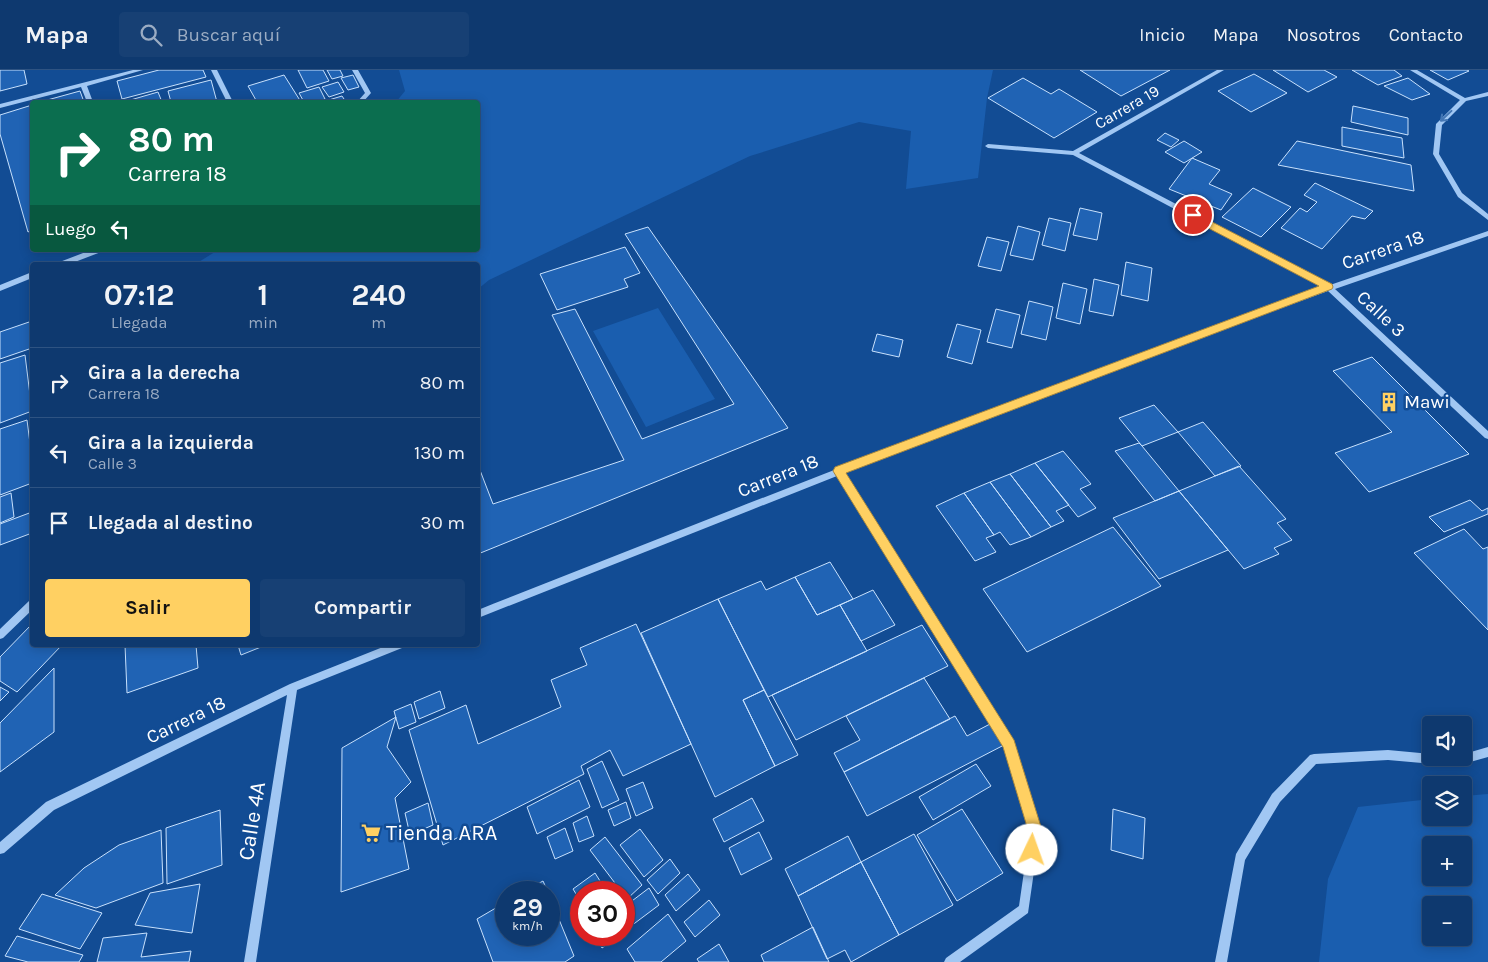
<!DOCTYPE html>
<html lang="es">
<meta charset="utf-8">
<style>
body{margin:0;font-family:Karla,sans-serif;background:#174074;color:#f1f3f6;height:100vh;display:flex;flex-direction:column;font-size:19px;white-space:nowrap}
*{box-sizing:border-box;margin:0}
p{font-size:16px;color:#9bacc3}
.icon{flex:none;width:28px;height:28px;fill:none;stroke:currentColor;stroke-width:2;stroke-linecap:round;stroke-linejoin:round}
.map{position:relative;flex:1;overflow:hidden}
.sheet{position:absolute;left:30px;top:192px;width:450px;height:385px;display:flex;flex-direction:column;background:#0e396f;border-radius:5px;box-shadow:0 2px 12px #0003,0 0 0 1px #2e5382}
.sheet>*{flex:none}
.top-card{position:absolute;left:30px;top:30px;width:450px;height:152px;border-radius:5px;box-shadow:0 2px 12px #0003,0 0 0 1px #2e5382;background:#0b6e4f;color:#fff;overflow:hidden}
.fabs{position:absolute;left:1422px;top:646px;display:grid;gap:10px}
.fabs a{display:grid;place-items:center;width:50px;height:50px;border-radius:5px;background:#0e396f;box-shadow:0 2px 12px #0003,0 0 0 1px #2e5382;font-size:25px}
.speed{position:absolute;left:495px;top:811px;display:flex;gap:10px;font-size:25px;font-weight:700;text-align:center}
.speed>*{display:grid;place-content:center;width:65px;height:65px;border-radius:50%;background:#0e396f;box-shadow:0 2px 12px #0003,0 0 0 1px #2e5382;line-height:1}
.speed small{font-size:12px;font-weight:400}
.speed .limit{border:8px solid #d22;background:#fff;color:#111}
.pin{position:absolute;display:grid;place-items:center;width:42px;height:42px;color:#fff;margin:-21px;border:2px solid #fff;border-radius:50%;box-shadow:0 1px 5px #0007}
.me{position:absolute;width:55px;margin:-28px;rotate:3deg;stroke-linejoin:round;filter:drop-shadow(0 0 4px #0008)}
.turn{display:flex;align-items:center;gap:18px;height:105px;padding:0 15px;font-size:22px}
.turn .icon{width:65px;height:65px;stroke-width:2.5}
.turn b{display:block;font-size:35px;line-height:42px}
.then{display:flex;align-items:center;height:48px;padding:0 15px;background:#0003;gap:10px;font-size:19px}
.eta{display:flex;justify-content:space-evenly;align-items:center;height:85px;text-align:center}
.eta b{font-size:30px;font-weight:700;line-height:35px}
.cta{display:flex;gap:10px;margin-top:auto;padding:10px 15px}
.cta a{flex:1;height:58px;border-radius:5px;background:#ffd062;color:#111;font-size:20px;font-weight:700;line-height:58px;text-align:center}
.cta a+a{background:#174074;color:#f1f3f6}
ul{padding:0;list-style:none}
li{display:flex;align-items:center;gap:15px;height:70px;padding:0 15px;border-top:1px solid #2e5382}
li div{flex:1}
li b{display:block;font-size:19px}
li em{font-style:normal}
header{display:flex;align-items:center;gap:30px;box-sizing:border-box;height:70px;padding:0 25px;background:#0e396f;border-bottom:1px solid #2e5382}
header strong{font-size:24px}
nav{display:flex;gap:28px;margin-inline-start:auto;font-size:18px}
.search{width:350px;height:45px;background:#174074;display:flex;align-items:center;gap:12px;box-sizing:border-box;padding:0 18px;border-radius:5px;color:#9bacc3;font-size:19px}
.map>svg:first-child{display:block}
.green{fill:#1a5eaf;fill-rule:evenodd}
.building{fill:#2063b4;stroke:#c8e1fd}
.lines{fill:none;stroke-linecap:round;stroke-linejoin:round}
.minor{fill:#a1c7f3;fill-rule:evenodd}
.oneway{stroke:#4477b5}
.route{fill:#ffd062;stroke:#a68740}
.labels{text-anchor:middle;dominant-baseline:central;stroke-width:5;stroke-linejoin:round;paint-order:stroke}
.far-street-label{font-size:16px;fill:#fff;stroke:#124c94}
.street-label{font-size:19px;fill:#fff;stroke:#124c94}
.poi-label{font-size:19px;fill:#fff;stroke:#124c94;text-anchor:start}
.near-street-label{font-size:22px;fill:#fff;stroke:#124c94}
.near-poi-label{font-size:22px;fill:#fff;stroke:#124c94;text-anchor:start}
</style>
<header>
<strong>Mapa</strong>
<div class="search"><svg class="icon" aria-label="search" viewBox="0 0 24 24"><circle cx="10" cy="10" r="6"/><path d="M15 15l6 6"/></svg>Buscar aquí</div>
<nav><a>Inicio</a><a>Mapa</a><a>Nosotros</a><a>Contacto</a></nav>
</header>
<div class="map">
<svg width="1488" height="892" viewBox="0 0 1488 892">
<rect width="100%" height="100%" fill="#124c94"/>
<!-- green -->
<path class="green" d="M399,0H993L987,28L978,108L906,119L911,61L859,52L750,86L489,210L478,219V195H194L218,180H478V32H396L405,21Z
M658,238L715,329L646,357L593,261Z
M1488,724V892H1319L1328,809L1358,737L1431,729V748H1464V726ZM1431,775H1464V808H1431ZM1431,835H1464V868H1431Z"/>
<!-- building -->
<path class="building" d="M0,0H24L27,14L0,21Z
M159,0H203L206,7L122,29L117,11Z
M298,0H323L329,11L307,18Z
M327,0H340L343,6L332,9Z
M1080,0H1170L1121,26Z
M1273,0H1324L1337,7L1308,22Z
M1352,0H1394L1402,6L1378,15Z
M1430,0H1467L1469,1L1448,10Z
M1254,4L1287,23L1251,42L1218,21Z
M284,5L301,32H257L248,16Z
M353,5L359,17L348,20L341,8Z
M1023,8L1051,24L1059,19L1097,42L1054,68L988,28Z
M1408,8L1430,24L1412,30L1384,16Z
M211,10L217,32H171L168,21Z
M338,12L344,22L329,27L322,17Z
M319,17L325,29L314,32H304L299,23Z
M80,21L84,32H40Z
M158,22L162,32H128L127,31Z
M342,26L346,32H322Z
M32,35V160L28,162L0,64V45Z
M1353,36L1408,48V65L1351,52Z
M1342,57L1402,68L1404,88L1342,76Z
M1165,63L1179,70L1171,77L1157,70Z
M1184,71L1202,82L1184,93L1165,82Z
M1297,71L1411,95L1414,121L1278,95Z
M1192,88L1220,100L1209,114L1232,124L1221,140L1169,119Z
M1315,113L1373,141L1365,149L1352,146L1322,179L1281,158L1300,138L1307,142L1317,132L1304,125Z
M1253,118L1291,137L1261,167L1222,147Z
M1080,138L1102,143L1097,170L1073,165Z
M1049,148L1071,153L1065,181L1042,175Z
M1018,156L1040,162L1033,190L1010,185Z
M648,157L788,358L478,484V395L493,434L624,390L552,245L575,239L642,369L734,334L625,164Z
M987,167L1009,172L1001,201L978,196Z
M625,177L640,203L624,209L628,217L557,240L540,204Z
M1126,192L1152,198L1148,231L1121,225Z
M1094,209L1119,215L1113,246L1089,241Z
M1063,213L1087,219L1080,254L1056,248Z
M1029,231L1053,237L1046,270L1021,264Z
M996,239L1020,245L1012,278L987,272Z
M32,251V278L0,289V262Z
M957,254L981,260L972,294L947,287Z
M877,264L903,270L899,287L872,281Z
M25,285L32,341L0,353V293Z
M1372,287L1469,384L1369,422L1335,383L1392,362L1333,301Z
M1154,335L1178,362L1142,376L1119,348Z
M27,350L32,389V413L0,425V359Z
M1203,352L1241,396L1215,406L1178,362Z
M1139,373L1142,376L1179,421L1155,431L1115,381Z
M1063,381L1091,414L1080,419L1096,438L1078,447L1035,393Z
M1035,393L1069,435L1056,441L1064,451L1051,457L1010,404Z
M1239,396L1286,449L1277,453L1292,470L1274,478L1279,484L1244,499L1179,421Z
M1010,404L1051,457L1031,467L990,412Z
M990,412L1031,467L1010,475L1000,462L994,465L964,423Z
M1179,421L1228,480L1159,509L1113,448Z
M11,423L14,447L0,453V427Z
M964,423L994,465L986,468L996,482L975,491L936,436Z
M1470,430L1482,441L1488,438V444L1444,462L1429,447Z
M32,442V463L0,475V454Z
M1113,457L1161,516L1027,582L983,519Z
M1464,459L1483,479L1488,477V560L1414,483Z
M830,492L853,529L817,545L795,507Z
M795,507L817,545L840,535L867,581L768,627L718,529L761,511L766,520Z
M873,520L895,555L861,571L840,535Z
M718,529L764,620L743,630L775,696L715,727L641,563Z
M32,554V575H62L17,622L0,611V587Z
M636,554L691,674L623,706L610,680L581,696L584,704L443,775L409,660L466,635L478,674L561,637L551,610L587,595L580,578Z
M922,555L948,596L796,670L772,625Z
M125,575H196L198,598L127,623Z
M238,575H266L241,585Z
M54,598V662L0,702V653Z
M924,608L950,649L844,702L834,683L860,670L846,646Z
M0,617L9,622L0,631Z
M764,620L798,685L775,696L743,630Z
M440,621L445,638L419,649L414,632Z
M411,634L416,652L399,659L394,641Z
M955,646L967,666L990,654L1004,675L867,746L844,702Z
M396,647L387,677L411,712L395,728L409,799L341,822L342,678Z
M602,691L619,730L602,738L587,699Z
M976,694L991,716L933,750L919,727Z
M579,710L590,737L537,764L527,737Z
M643,712L653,738L636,746L626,719Z
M752,728L764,751L724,772L713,749Z
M626,732L631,748L614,756L608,740Z
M428,733L433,755L410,765L405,743Z
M962,739L1003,803L957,831L917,765Z
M1113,739L1145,748L1143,789L1111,780Z
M220,740L222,795L167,814L166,758Z
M587,746L594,766L579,772L573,753Z
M565,758L573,781L555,789L547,767Z
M640,759L663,790L644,807L620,775Z
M161,760L163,813L96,838L55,825L84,798L119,775Z
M759,762L772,789L741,805L729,778Z
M914,764L953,835L899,865L861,792Z
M848,766L861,792L798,826L785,799Z
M605,767L642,815L627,829L590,780Z
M670,789L680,803L658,824L647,810Z
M861,792L899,865L851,892L845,880L827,889L798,826Z
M595,803L607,822H581V832L573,819Z
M688,804L700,820L676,841L665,825Z
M543,811L548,822H523Z
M200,814L192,863L135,855L150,823Z
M649,818L659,835L631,856L624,845V837Z
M42,824L102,843L80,879L19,859Z
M549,825L574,886L565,892H493L477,849L506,832V865H549Z
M709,830L720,845L695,867L684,852Z
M668,844L686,871L661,892H635L627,879Z
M813,857L829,892H764L761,885Z
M147,863L141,887L191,881L189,892H97L103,868Z
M595,865H618L619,866L602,878Z
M17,866L83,885L79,892H28L5,886Z
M719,874L729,892H699L697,889Z"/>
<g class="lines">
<!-- minor -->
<path class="minor" d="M133,0H143L87,16L93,32H87L81,17L0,38V34Z
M211,0H217L233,32H227Z
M352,0H358L371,23L363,32H357L365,23Z
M1217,0H1224L1079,83L1330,215L1488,161V166L1335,219L1488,361V369L1485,368L1328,221L1109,301L844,403L1013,671L1040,760L1028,843L960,892H944L946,888L1019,836L1030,760L1005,677L837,406L478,548V540C758,429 1038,319 1323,218L1073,85L988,78L985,76L988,74L1073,81Z
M1410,0H1417L1465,28L1488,22V26L1466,31L1442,55L1439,84L1462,123L1488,144V150L1458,127L1433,84L1436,54L1460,30Z
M91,180H102L101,182L67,195H56L57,193Z
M32,202V208L0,221V215Z
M32,530V540L3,568L0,569V559L29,531Z
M388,575H404L402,578L297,620L256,892H244L287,625L54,740L4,783L0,784V772L46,732L290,614Z
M1488,677V687L1456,696L1388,690L1316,694L1280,732L1245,790L1227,892H1215L1236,784L1272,724L1310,685L1314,684L1388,680L1431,684V688H1464V684Z"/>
</g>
<!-- one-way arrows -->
<defs><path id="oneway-shaft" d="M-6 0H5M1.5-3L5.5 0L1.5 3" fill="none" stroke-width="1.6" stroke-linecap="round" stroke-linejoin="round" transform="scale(1.25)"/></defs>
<use class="oneway" href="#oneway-shaft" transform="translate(1446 46) rotate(137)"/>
<!-- route -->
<path class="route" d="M1193,142L1332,214L1333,217L1332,219L846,403L1014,670L1042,760L1037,784L1032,787L1028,784L1025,780L1028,760L1003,677L833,401L835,397L1319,216L1189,148V143Z"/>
<!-- icons -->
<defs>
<symbol id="building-bare" viewBox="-9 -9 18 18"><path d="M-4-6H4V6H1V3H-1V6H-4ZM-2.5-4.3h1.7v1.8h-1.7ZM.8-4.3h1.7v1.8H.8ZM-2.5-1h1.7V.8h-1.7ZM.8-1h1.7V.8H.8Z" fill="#ffd062" stroke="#124c94" stroke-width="2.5" paint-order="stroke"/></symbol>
<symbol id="supermarket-bare" viewBox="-9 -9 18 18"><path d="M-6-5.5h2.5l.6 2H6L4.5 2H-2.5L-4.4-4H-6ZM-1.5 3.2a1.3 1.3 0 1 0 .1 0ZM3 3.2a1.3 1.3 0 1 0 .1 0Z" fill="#ffd062" stroke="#124c94" stroke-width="2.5" paint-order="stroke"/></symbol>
</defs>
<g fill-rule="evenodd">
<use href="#building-bare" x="1375" y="318" width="28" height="28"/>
<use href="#supermarket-bare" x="357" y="749" width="28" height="28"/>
</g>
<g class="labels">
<!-- far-street labels -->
<g class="far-street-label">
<text transform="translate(1127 37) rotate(-30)">Carrera 19</text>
</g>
<!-- street labels -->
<g class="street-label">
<text transform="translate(1383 180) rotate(-19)">Carrera 18</text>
<text transform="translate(1381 244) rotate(43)">Calle 3</text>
<text transform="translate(778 406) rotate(-22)">Carrera 18</text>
<text transform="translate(186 650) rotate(-26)">Carrera 18</text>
</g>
<!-- poi labels -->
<g class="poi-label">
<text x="1404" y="332">Mawi</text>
</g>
<!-- near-street labels -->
<g class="near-street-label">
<text transform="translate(252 751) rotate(-81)">Calle 4A</text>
</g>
<!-- near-poi labels -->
<g class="near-poi-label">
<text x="386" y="763">Tienda ARA</text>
</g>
</g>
</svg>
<div class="fabs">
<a><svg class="icon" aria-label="sound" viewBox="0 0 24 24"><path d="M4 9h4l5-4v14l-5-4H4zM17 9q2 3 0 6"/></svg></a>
<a><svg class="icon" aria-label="layers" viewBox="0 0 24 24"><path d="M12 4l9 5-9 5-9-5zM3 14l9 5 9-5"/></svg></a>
<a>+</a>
<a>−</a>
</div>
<div class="speed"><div>29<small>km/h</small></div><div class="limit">30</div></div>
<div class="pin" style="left:1193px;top:145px;background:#d93025"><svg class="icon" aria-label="arrive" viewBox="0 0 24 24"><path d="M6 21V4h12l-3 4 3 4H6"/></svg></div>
<svg class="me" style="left:1032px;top:780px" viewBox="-20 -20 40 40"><circle r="19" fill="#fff"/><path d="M0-13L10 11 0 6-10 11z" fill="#ffd062"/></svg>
<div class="top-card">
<div class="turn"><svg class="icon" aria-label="right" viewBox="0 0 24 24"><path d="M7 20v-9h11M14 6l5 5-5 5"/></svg><div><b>80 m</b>Carrera 18</div></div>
<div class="then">Luego<svg class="icon" aria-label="left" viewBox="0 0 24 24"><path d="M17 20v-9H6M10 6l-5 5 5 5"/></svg></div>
</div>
<section class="sheet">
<div class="eta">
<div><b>07:12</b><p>Llegada</p></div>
<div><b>1</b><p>min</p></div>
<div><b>240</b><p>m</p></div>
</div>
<ul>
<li><svg class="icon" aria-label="right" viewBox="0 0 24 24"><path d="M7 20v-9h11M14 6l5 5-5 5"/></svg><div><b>Gira a la derecha</b><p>Carrera 18</p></div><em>80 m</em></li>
<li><svg class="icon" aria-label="left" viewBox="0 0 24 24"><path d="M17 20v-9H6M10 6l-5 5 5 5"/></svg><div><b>Gira a la izquierda</b><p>Calle 3</p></div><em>130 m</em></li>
<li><svg class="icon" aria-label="arrive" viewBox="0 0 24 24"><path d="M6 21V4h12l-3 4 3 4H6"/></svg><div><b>Llegada al destino</b></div><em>30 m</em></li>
</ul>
<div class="cta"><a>Salir</a><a>Compartir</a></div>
</section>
</div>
